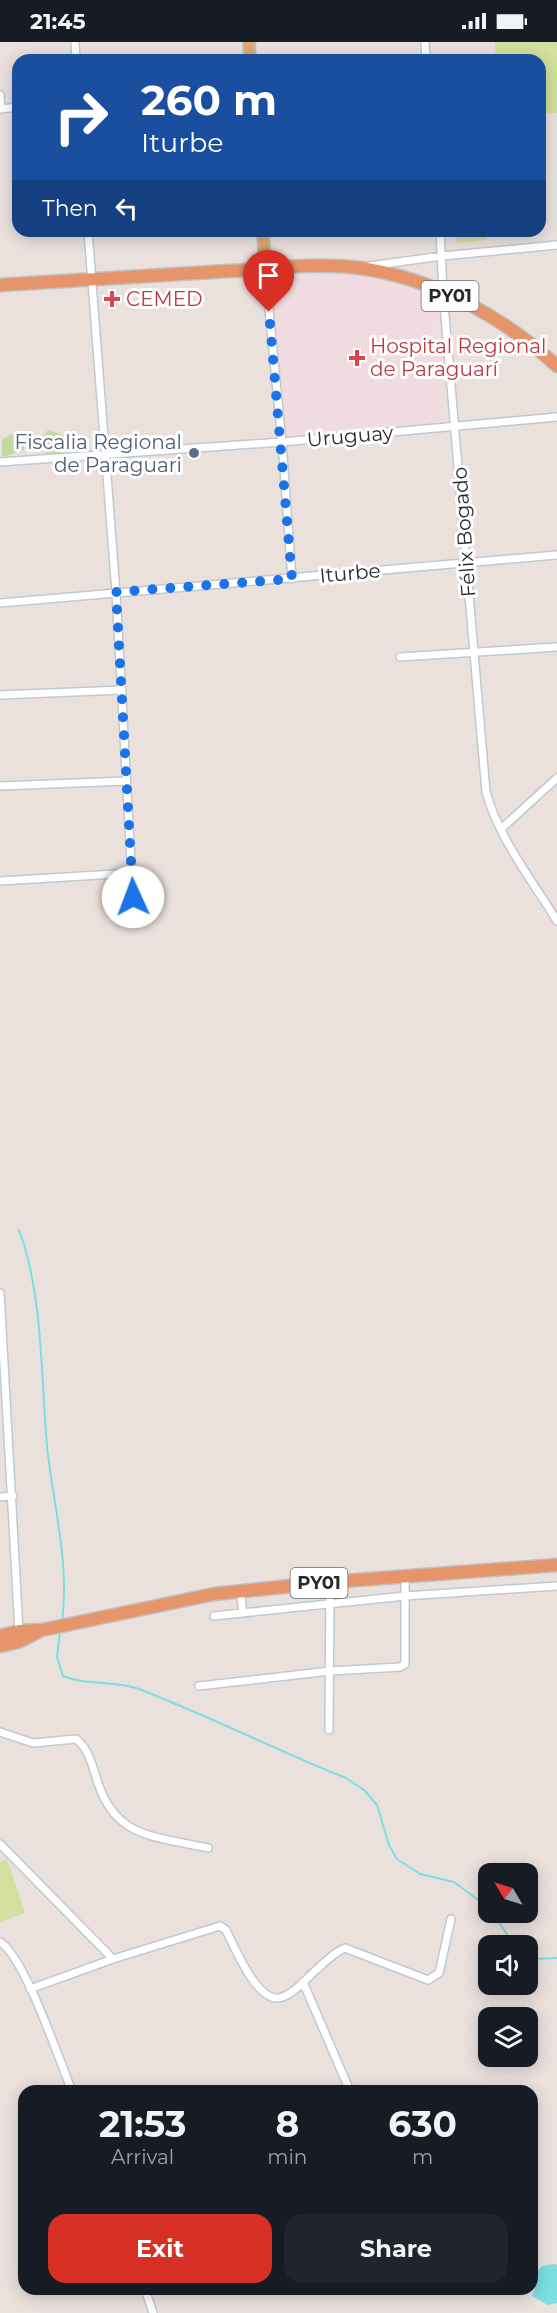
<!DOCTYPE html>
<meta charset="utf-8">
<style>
body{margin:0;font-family:Montserrat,sans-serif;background:#20242c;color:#f1f3f6;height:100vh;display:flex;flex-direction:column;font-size:22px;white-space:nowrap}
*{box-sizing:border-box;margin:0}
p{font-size:20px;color:#9ea1a6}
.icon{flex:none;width:33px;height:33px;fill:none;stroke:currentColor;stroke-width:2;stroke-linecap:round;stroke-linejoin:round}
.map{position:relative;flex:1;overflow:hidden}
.sheet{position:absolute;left:18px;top:2043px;width:520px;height:210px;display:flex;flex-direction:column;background:#171b24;border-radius:18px;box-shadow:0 3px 15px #0003}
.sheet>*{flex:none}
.top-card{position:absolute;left:12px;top:12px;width:534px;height:183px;border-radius:18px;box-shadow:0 3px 15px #0003;background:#1a4fa0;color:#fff;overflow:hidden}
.needle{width:39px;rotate:308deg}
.controls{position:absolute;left:478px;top:1821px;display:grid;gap:12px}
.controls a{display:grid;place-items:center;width:60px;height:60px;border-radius:12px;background:#171b24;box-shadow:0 3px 15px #0003;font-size:30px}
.pin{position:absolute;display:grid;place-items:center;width:51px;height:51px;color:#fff;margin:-62px -26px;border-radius:50% 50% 50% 0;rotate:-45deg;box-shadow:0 0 6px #0007}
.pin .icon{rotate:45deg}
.me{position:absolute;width:66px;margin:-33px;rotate:358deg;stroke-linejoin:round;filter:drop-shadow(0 0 4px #0008)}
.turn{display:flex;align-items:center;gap:21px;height:126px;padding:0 30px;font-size:27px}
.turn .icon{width:78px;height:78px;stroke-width:2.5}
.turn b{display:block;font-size:42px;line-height:51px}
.then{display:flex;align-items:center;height:57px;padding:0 30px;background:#0003;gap:12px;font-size:22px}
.eta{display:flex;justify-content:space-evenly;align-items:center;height:102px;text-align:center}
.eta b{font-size:36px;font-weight:700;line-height:42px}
.primary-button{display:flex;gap:12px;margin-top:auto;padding:12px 30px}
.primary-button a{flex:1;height:69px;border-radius:18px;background:#d93025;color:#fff;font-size:24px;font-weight:700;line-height:69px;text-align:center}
.primary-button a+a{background:#20242c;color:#f1f3f6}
.status{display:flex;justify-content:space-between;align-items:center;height:42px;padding:0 30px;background:#171b24;direction:ltr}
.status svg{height:16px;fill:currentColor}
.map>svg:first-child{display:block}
.medical{fill:#f0dbe1}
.green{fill:#c2daa0}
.pitch{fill:#d4e09d}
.water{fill:#7cdee0}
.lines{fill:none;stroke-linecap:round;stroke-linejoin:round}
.stream{stroke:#7cdee0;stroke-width:2}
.minor-casing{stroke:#c2c8cf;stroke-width:10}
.primary-casing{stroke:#bfbfbf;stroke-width:14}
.trunk-casing{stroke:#bfbfbf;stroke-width:15}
.minor{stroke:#fff;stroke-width:7}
.primary{stroke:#e0a96d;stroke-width:10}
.trunk{stroke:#e6946a;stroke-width:12}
.route{stroke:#1a73e8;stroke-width:10;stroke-dasharray:0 18}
.health-dot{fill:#e0444e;stroke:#fff;stroke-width:2}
.service-dot{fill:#5c6f8a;stroke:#fff;stroke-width:2}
.labels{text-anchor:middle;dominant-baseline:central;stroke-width:6;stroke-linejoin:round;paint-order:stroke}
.shield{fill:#fff;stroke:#6a6a6a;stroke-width:1.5}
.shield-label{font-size:18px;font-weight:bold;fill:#2a2a2a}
.health-label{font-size:20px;fill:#be3a42;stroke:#fff;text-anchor:start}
.street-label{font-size:20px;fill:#2a2a2a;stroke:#fff}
.service-label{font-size:20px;fill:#4e5e75;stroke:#fff;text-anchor:end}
</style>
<div class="status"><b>21:45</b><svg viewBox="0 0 49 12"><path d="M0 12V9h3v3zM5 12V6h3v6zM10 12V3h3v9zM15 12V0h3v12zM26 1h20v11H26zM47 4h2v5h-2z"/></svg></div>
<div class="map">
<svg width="557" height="2271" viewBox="0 0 557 2271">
<rect width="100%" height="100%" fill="#eae1dd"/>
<!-- medical -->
<path class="medical" d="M359,230L433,254L443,378L285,392L268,235Z"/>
<!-- green -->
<path class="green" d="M48,388L64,393L70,408L68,410L47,412L42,406L43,394Z
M11,392L24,399V408L2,415V398Z"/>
<!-- pitch -->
<path class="pitch" d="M495,0H557V71L540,72V18H496Z
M456,189H487V198L457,201Z
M7,1817L25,1871L0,1880V1820Z"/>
<!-- water -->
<path class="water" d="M554,2222L557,2223V2261L548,2263L532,2254L535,2247L533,2233L542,2224Z"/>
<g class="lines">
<!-- stream -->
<path class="stream" d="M19,1188C43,1251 41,1336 47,1404C53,1462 70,1522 62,1580
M60,1589L57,1615L63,1634C87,1644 115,1638 139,1647C209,1674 276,1708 346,1736L364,1748L377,1763L389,1803L397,1817L420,1832L454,1840L489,1866
M492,1870L515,1904
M528,1914L536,1917L557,1916"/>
<defs>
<path id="minor" d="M75,0L76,18
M425,0L426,18
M0,53L1,67
M0,67L18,65
M88,189L116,550L133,855
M440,189L443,251L486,750C499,797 532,838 557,879
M369,224L442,214L557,203
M265,227L282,400L292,537
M0,420L282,400L557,375
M0,561L557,513
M400,615L557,605
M0,653L122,648
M0,744L126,739
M501,787L557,736
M0,839L132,831
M0,1251L19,1589
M0,1455L13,1454
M240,1549L243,1571
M214,1574L405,1554L557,1544
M199,1644L330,1629L400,1625L405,1622V1535
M329,1688L330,1540
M0,1690L33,1701L76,1697C89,1707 92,1723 97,1738C115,1797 155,1794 208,1806
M0,1802L113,1917
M0,1900C25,1915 59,2018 72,2049
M303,1940L350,2049
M30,1947L113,1917L220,1884L226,1888C234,1904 256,1958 278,1956C291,1955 306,1937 315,1929C324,1921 334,1910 345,1906L428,1938L439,1931L451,1877
M145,2247L153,2271"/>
<path id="primary" d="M249,0L250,18
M263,189L265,227"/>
<path id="trunk" d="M0,243C76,238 152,234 228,229C270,227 317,220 360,226C433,236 503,275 557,324
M0,1594L19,1589L42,1588L214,1552L330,1540L557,1523
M0,1604L18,1600L38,1590"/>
</defs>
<!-- minor casing -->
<use href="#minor" class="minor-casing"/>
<!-- primary casing -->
<use href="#primary" class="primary-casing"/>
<!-- trunk casing -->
<use href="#trunk" class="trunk-casing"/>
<!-- minor -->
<use href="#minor" class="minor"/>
<!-- primary -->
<use href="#primary" class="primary"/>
<!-- trunk -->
<use href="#trunk" class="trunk"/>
</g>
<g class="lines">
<!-- route -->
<path class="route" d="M133,855L116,550L292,537L269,270"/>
</g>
<!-- markers -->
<g class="health-dot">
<path d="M109 248h6v6h6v6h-6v6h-6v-6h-6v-6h6z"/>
<path d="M354 307h6v6h6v6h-6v6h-6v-6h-6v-6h6z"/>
</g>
<circle class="service-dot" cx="194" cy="411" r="6"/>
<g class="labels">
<!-- shield labels -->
<g class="shield">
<rect x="421.5" y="239" width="57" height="30" rx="4.5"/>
<rect x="290.5" y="1526" width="57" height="30" rx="4.5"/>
</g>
<g class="shield-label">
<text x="450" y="254">PY01</text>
<text x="319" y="1541">PY01</text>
</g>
<!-- health labels -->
<g class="health-label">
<text x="126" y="257">CEMED</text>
<text x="370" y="304">Hospital Regional<tspan x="370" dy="23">de Paraguarí</tspan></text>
</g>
<!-- street labels -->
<g class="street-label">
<text transform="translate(350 394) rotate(-5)">Uruguay</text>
<text transform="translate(464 490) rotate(-94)">Félix Bogado</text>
<text transform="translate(350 531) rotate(-5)">Iturbe</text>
</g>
<!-- service labels -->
<g class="service-label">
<text x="182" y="400">Fiscalia Regional<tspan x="182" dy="23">de Paraguari</tspan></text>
</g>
</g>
</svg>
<div class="controls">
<a><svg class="needle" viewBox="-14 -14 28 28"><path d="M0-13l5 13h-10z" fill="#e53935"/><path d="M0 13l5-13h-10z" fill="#9ea1a6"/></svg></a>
<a><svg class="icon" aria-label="sound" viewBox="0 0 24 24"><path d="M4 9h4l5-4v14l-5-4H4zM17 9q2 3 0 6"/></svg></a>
<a><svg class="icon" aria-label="layers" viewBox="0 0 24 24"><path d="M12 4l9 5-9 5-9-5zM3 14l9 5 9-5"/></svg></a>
</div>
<div class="pin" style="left:269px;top:270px;background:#d93025"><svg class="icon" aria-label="arrive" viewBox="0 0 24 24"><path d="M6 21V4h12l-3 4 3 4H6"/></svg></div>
<svg class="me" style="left:133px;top:855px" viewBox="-20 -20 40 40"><circle r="19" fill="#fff"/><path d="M0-13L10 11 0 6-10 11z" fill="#1a73e8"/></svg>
<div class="top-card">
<div class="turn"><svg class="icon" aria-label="right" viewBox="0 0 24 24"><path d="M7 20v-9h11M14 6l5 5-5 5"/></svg><div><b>260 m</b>Iturbe</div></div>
<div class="then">Then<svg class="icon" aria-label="left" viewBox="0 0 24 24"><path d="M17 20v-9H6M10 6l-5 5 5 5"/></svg></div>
</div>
<section class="sheet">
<div class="eta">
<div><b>21:53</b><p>Arrival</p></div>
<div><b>8</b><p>min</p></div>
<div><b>630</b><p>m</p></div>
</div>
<div class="primary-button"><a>Exit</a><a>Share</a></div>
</section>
</div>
